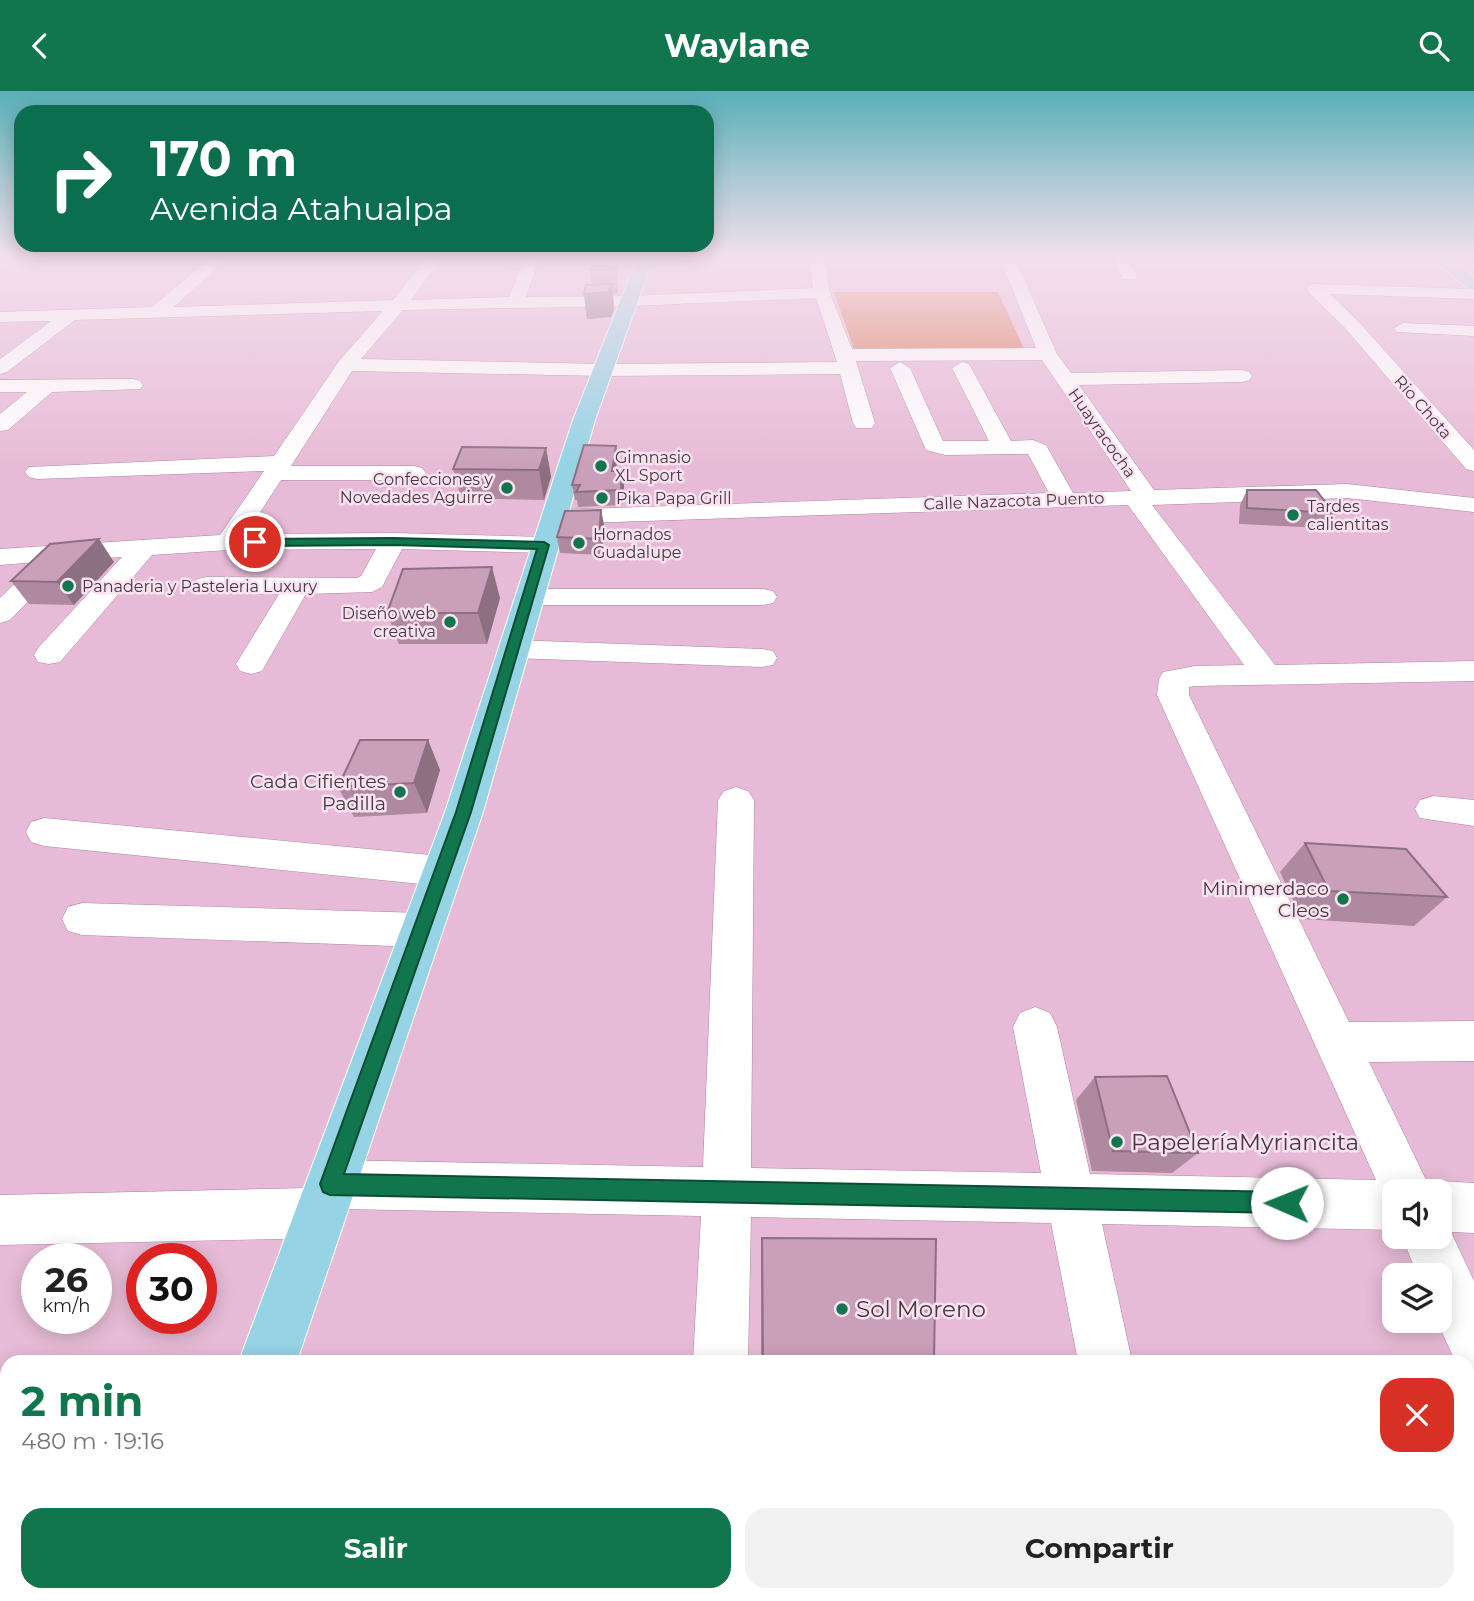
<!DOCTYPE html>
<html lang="es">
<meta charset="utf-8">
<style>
body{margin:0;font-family:Montserrat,sans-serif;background:#f2f2f2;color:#222;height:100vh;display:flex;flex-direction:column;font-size:26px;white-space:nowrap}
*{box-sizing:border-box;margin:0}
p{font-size:23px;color:#767676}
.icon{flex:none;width:38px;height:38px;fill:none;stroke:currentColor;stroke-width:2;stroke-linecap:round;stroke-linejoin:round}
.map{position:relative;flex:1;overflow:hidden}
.side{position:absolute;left:0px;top:1264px;width:1475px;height:247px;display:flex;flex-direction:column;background:#fff;border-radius:21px 21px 0 0;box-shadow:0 4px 18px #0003}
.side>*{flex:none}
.hud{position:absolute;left:14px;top:14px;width:700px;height:147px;border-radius:21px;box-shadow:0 4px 18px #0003;background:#0b6e4f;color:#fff;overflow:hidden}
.tools{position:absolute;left:1382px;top:1088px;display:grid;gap:14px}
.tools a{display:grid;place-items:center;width:70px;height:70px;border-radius:14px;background:#fff;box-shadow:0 4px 18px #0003;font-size:35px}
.speed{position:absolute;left:21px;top:1152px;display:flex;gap:14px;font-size:35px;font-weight:700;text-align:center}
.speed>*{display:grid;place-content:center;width:91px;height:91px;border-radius:50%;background:#fff;box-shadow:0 4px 18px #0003;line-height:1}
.speed small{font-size:18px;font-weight:400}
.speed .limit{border:10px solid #d22;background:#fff;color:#111}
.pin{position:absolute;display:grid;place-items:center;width:60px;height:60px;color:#fff;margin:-30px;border:4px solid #fff;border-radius:50%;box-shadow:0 2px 7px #0007}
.me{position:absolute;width:77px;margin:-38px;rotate:271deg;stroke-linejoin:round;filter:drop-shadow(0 0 5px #0008)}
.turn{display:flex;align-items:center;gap:24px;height:147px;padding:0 21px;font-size:32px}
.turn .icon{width:91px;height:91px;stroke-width:2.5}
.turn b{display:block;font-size:49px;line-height:60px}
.round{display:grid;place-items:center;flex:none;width:74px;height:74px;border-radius:21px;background:#f2f2f2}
.summary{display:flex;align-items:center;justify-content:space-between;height:119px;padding:0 21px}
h1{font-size:42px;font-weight:700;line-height:52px;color:#11764e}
.action{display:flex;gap:14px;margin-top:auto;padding:14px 21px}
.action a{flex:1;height:80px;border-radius:21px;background:#11764e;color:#fff;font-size:28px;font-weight:700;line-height:80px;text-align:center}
.action a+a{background:#f2f2f2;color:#222}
header{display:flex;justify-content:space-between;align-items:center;height:91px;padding:0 21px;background:#11764e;color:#fff;font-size:32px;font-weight:700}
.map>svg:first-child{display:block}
.green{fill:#dc7e5d}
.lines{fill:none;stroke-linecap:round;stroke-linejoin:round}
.minor-casing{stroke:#ad849f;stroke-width:1}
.major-casing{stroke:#fff;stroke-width:2}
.minor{fill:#fff;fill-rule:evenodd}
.major{fill:#95d3e5;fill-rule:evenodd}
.wall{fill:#ae89a0}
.shaded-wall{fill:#8d6f82}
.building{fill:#ca9fba;stroke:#8d6f82;stroke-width:2}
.route{fill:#11764e;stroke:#0b4d33;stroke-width:2}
.poi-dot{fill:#11764e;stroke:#fae3f1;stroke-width:2.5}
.labels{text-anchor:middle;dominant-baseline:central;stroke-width:5;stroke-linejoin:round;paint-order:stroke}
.far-street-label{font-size:16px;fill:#483642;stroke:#fae3f1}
.far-poi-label{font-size:16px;fill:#483642;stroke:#fae3f1;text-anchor:start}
.poi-label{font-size:19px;fill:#483642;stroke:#fae3f1;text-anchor:end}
.near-poi-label{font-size:23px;fill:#483642;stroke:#fae3f1;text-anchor:start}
</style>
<header><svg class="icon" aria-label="back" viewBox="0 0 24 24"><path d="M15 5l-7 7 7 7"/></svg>Waylane<svg class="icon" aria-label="search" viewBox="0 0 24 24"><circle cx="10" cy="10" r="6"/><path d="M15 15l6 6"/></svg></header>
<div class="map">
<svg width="1474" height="1510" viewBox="0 0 1474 1510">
<rect width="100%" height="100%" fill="#e7bbd7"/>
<!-- green -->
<path class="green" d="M834,201H998L1025,260L855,261Z"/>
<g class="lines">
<defs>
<path id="minor" d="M213,165H230L174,216L393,209L428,165H444L411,209L509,206L525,165H540L526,206L629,205L813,197L809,165H824L830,202L852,258L1036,257L999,165H1014L1057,263L1071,282L1242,279L1249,281L1252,285L1249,289L1242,291L1079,294L1154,399L1347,393L1474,407V421L1347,407L1152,414L1275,574L1474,570V590L1195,595L1189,596V604L1349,931L1474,930V970L1369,971L1429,1095L1440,1090L1474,1092V1142L1451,1141L1474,1190V1278L1468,1276V1270H1455L1437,1230H1440V1185H1418L1402,1146H1440V1101H1395V1139L1102,1133L1132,1270H1078L1051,1132L751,1126L748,1270H693L701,1125L343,1118L345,1122L338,1140L320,1147L0,1154V1104L307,1097L306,1093L313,1076L330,1069L703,1076L718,709L724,700L736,696L748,700L754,709L751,1077L1041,1082L1013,936L1020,922L1035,916L1050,922L1057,936L1090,1083L1376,1089L1157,604L1159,588L1163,581L1195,575L1244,574L1128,414L554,433L545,431L542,426L545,421L554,419L1049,402L1028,363L945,364L926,359L890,277L900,271L910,277L943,350H989L952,277L962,271L969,273L1011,350L1033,349L1046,354L1073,402L1131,400L1042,269L856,270L875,332L872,337H856L853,332L840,283L604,285L352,280L291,375H414L422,377L426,382L422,387L414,389H281L246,443L393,442L544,446L553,449L557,454L553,459L544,462L402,458L382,496L372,501L306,503L262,580L251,583L240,580L236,573L279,503L207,502L197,500L193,494L197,488L207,486L357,487L361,485L376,458L228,459L152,464L60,571L49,573L38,571L34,564L38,557L122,466L68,469L10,529L0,532V507L37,471L0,474V458L220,444L264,380L37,388L29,386L25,381L29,376L274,365L339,270L383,220L75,229L7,281L0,283V268L51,230L0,231V221L152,216ZM816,207L837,271L604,273L361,268L403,219L629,215Z
M1112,165H1126L1137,185L1135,188H1123Z
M1315,193L1474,198V208L1330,203L1357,229L1474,359V380L1466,378L1345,237L1309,202L1307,198L1309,194Z
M1403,232L1474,235V245L1397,241L1394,237Z
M133,288L140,290L143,294L140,298L52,301L8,339L0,340V323L27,301H0V289Z
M528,498H763L773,500L777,506L773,512L763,514H528L518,512L514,506L518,500Z
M513,549L762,558L773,560L777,567L773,574L762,576L513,567L503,565L498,558L503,551Z
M1433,705L1474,709V735L1420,727L1415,718L1420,709Z
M44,727L441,765L454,769L460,780L454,791L441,795L44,755L31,751L26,741L31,731Z
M82,812L422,822L436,827L442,839L436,851L422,856L82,844L68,840L62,828L68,816Z
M0,1323H7V1381H0Z
M679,1503H743V1510H679Z
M1121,1503H1185L1186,1510H1122Z"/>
<path id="major" d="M638,165H654L595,329L483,721L297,1270H239L445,721L573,329Z
M1429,165H1447L1474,186V199L1468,198Z
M154,1503H221L219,1510H151Z"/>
</defs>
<!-- minor casing -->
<use href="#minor" class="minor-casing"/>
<!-- major casing -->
<use href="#major" class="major-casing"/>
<!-- minor -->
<use href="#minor" class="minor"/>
<!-- major -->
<use href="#major" class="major"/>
</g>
<!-- wall -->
<path class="wall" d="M616,176L618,200V202L613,203L614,218L611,226L587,228L584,203L592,194L590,179Z
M546,357L551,386L544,409L461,407L453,378Z
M617,369L616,380H622L624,395L622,414L578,416L577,409H575L572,394Z
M1247,399L1334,422L1325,437L1239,433L1240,414Z
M601,419L604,434L602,464L560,462L557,446Z
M114,471L74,514L29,513L11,490Z
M500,507L487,553H399L387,522Z
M428,649L440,679L427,722L354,726L338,696Z
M1305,752L1447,806L1414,835L1302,828L1280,781Z
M1095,986L1198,1062L1172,1082L1092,1080L1076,1009Z
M762,1147L934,1270H761V1163Z"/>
<!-- shaded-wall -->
<path class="shaded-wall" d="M612,193L614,218L611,226L587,228L584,203Z
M616,355L617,369L614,395L612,380Z
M546,357L551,386L544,409L539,379Z
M622,380L624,395L622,414L621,399Z
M601,419L604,434L602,464L599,448Z
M99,448L114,471L74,514L57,491Z
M492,476L500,507L487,553L478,522Z
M428,649L440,679L427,722L414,692Z"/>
<!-- building -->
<path class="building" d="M591,175L616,176V178L590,179Z
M612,193L608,201L584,203L586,194Z
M584,354L616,355L612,380H622L621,399L576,401L580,394H572Z
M462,356L546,357L539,379L453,378Z
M1247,399H1316L1334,422L1247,417Z
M601,419L599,448L557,446L565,420Z
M99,448L57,491L11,490L50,453Z
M492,476L478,522H387L403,478Z
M360,649H428L414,692L338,696Z
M1305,752L1406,758L1447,806L1329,800Z
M1167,985L1198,1062L1113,1060L1095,986Z
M762,1147L936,1148L934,1270H763Z
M758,1503H936V1510H758Z"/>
<!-- sky -->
<linearGradient id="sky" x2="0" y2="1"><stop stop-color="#59afb8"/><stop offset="0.44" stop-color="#f4e0ed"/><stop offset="1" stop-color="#f4e0ed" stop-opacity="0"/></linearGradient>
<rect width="1474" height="376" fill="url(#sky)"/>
<!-- route -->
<path class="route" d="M393,447L544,451L549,454L471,721L344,1083L1287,1101L1295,1104L1298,1112L1295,1119L1287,1122L330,1104L323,1101L320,1093L456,721L537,458L393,454L255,455L249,451L255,448Z"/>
<!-- markers -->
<g class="poi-dot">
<circle cx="601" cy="375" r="7"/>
<circle cx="507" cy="397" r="7"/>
<circle cx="602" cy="407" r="7"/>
<circle cx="1293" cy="424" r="7"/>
<circle cx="579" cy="452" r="7"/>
<circle cx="68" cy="495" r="7"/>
<circle cx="450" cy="531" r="7"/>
<circle cx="400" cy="701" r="7"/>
<circle cx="1343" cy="808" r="7"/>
<circle cx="1117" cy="1051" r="7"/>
<circle cx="842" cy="1218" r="7"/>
</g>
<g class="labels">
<!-- far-street labels -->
<g class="far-street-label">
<text transform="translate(1423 316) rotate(49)">Rio Chota</text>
<text transform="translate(1102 342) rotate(55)">Huayracocha</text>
<text transform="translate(1014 410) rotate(-2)">Calle Nazacota Puento</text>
</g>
<!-- far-poi labels -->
<g class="far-poi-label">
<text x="615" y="366">Gimnasio<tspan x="615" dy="18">XL Sport</tspan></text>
<text x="493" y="388" text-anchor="end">Confecciones y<tspan x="493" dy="18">Novedades Aguirre</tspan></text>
<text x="616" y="407">Pika Papa Grill</text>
<text x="1307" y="415">Tardes<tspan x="1307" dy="18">calientitas</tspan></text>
<text x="593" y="443">Hornados<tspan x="593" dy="18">Guadalupe</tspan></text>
<text x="82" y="495">Panaderia y Pasteleria Luxury</text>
<text x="436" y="522" text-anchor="end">Diseño web<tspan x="436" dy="18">creativa</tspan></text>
</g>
<!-- poi labels -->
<g class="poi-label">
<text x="386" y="690">Cada Cifientes<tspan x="386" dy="22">Padilla</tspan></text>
<text x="1329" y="797">Minimerdaco<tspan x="1329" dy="22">Cleos</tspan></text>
</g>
<!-- near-poi labels -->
<g class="near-poi-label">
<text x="1131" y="1051">PapeleríaMyriancita</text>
<text x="856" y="1218">Sol Moreno</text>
</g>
</g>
</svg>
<div class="tools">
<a><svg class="icon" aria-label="sound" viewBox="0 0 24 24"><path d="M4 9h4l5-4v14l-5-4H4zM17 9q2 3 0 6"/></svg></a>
<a><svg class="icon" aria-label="layers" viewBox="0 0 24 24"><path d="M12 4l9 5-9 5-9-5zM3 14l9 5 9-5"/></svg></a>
</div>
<div class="speed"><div>26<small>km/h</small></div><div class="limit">30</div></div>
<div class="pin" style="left:255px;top:451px;background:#d93025"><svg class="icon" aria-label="arrive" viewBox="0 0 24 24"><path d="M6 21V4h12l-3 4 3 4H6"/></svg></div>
<svg class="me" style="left:1287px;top:1112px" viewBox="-20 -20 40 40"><circle r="19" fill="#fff"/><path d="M0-13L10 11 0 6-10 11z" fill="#11764e"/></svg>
<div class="hud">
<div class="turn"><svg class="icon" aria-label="right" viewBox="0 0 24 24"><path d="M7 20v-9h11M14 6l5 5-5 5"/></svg><div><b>170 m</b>Avenida Atahualpa</div></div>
</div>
<section class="side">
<div class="summary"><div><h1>2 min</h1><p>480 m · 19:16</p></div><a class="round" style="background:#d93025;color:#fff"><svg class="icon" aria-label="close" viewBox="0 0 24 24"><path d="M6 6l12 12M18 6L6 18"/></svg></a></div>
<div class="action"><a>Salir</a><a>Compartir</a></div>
</section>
</div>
